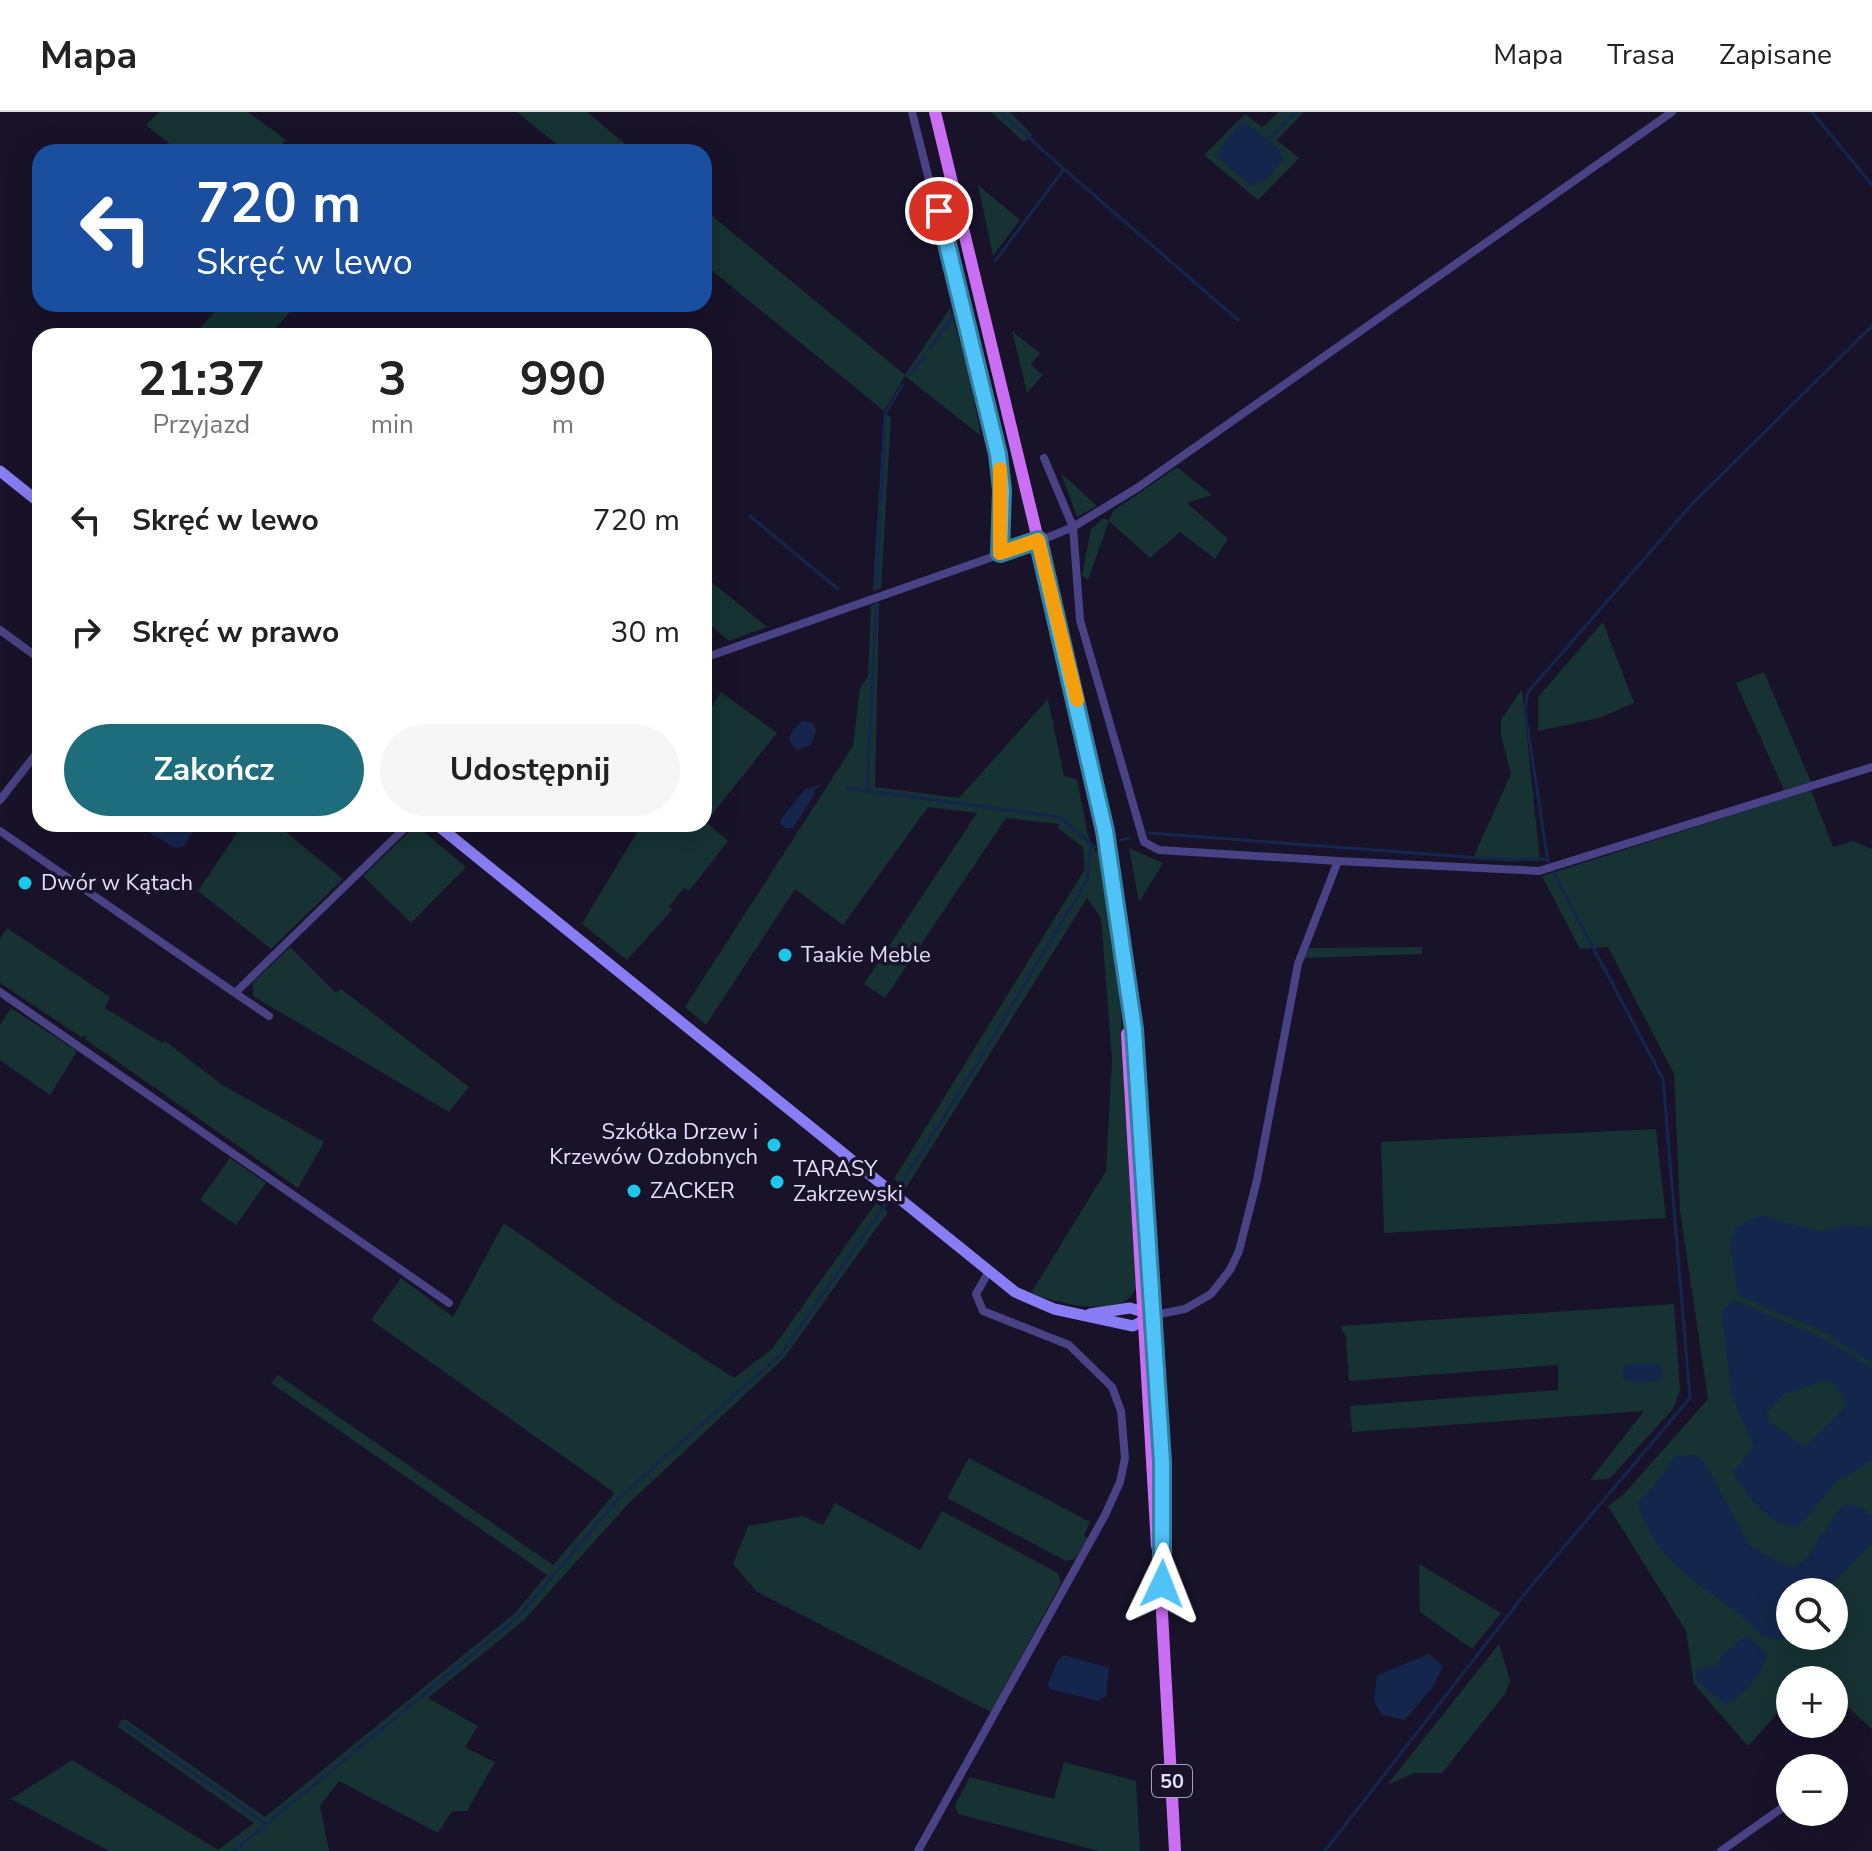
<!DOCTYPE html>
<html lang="pl">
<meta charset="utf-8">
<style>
body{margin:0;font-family:"Nunito Sans",sans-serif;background:#f6f6f6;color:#222;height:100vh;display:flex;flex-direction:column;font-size:30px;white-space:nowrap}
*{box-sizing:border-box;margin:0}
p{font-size:26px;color:#767676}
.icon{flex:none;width:44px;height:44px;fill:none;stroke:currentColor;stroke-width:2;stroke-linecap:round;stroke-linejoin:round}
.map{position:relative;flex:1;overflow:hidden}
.drawer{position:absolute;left:32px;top:216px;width:680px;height:504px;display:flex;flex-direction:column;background:#fff;border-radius:24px;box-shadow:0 8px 32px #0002}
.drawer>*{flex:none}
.guide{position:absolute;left:32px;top:32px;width:680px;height:168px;border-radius:24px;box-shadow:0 8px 32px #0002;background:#1a4fa0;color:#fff;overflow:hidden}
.fabs{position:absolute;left:1776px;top:1466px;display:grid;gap:16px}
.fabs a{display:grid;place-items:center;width:72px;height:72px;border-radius:50%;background:#fff;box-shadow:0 8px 32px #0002;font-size:40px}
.pin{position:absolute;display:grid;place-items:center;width:68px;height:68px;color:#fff;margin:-34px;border:4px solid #fff;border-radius:50%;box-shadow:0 2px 8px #0007}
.me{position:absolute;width:88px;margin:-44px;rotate:2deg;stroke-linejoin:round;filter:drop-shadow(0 0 6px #0008)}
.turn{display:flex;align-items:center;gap:28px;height:168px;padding:0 32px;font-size:36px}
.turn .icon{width:104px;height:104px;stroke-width:2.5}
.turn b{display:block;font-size:56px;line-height:68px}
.eta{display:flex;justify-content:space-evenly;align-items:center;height:136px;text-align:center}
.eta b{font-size:48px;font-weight:700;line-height:56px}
.button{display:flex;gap:16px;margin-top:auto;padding:16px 32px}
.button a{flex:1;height:92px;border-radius:48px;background:#1e6d7d;color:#fff;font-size:32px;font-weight:700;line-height:92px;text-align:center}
.button a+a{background:#f6f6f6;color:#222}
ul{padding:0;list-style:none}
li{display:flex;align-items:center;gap:24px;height:112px;padding:0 32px}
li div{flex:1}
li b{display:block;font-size:30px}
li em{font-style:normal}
header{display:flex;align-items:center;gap:48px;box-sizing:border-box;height:112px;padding:0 40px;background:#fff;border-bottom:2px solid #e0e0e0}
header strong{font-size:38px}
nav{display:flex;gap:44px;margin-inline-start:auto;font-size:28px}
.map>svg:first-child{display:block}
.green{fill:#163233;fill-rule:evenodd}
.water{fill:#14264c;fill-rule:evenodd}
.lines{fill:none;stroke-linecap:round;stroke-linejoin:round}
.stream{stroke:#14264c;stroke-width:3}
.street{stroke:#494284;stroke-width:8}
.secondary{stroke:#887df4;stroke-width:11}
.primary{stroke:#ca6ef3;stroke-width:12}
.route-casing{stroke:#337fa1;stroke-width:20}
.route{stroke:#4fc3f7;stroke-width:14}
.slow{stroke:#f59e0b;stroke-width:14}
.poi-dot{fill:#1ac9ec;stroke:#181329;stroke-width:3}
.labels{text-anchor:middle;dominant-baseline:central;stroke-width:7;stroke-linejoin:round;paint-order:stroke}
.shield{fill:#181329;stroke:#a6a1bd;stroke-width:2}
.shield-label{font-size:20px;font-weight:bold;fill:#e3defc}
.poi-label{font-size:22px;fill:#e3defc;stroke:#181329;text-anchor:start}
</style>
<header>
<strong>Mapa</strong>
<nav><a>Mapa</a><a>Trasa</a><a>Zapisane</a></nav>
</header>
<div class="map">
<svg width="1872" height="1739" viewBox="0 0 1872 1739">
<rect width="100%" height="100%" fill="#181329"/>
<!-- green -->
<path class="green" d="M159,0H248L286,28L275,40H180L146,13Z
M517,0H587L635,40H566Z
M991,0H1010L1032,23L1024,30Z
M1279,0H1304L1277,28L1299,46L1258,88L1204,43L1245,2L1262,15Z
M978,73L1020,108L993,144Z
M704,97L905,263L950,196L969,261L981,324L905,264L884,299L891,306L881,476L873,479L884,299L704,152Z
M222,192H297L269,224H204L198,219Z
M1012,219L1040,241L1031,253L1043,263L1027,281Z
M1177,355L1212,383L1187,391L1228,427L1215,447L1180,420L1150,446L1109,409L1088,468L1082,463L1091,417L1103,406L1109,409L1113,399Z
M1061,361L1097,394L1077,405Z
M704,464L767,515L729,529L704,508Z
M879,490L875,675L959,686L1048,587L1064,664L1077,667L1088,724L1095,739L1101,738L1120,886L1136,1176C1124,1209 1056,1191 1031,1181L1106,1059L1112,947L1101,806L1087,786L906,1076L894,1067L1085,757L1083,735L1058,716L1059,712L1006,706L885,886L864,872L977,701L928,695L843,813L795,777L706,913L685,895L853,634L860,576L868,565L871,493Z
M1603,510L1634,591L1599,606L1538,619V585Z
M1764,560L1811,670L1784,678L1736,571Z
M1522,577L1540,749L1473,746L1511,662L1501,623V608Z
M721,580L777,621L706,710L728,729L689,779L684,776L669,794L673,797L627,848L582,812L642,712H704V608Z
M1811,678L1833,735L1853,729L1872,737V1617L1834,1582V1568H1819L1813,1563L1808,1568H1790V1588L1748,1634L1694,1572L1686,1519L1608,1394L1624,1382L1708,1287L1680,1098L1674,962L1608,835L1580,837L1542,764ZM1790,1480H1834V1524H1790Z
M243,712H276L343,767L271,837L198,779Z
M416,713L466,755L411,811L363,764Z
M1129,736L1163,751L1139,790Z
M7,816L110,885L105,896L162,931L165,929L221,972L324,1030L298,1076L85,927L87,923L81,925L0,871V827Z
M290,835L336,881L341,877L469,975L449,1000L253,884V870Z
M1422,835V842L1304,846L1309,836Z
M11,896L77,939L50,983L0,948V913Z
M1656,1017L1666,1106L1384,1121L1381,1030Z
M230,1046L266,1071L236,1113L200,1088Z
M876,1091L888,1100L784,1246L628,1392L524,1508L428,1586L478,1614L465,1635L495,1650L467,1699H452L438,1721L339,1669L320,1694L329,1739H109L11,1687L72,1648L218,1738L254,1711L118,1615L121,1608L125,1607L265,1705L515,1501L547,1463L271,1271L278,1263L553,1453L615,1381L371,1208L401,1166L453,1205L504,1111L610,1186L734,1266L772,1237Z
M1674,1192L1680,1278L1673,1297L1609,1367L1590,1368L1644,1299L1352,1320L1350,1294L1558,1278V1253L1349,1269L1346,1224L1340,1214Z
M969,1346L1090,1410L1084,1424L1088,1426L1075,1447L1066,1449L947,1386Z
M835,1391L920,1438L942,1399L1058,1461L1061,1471L991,1600L757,1480L733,1452L748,1414L803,1404L823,1413Z
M1419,1452L1501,1501L1472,1537L1420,1500Z
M1499,1532L1510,1569L1505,1582L1442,1661H1415L1387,1673Z
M1064,1650L1136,1669L1140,1739H1099L958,1702L955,1693L970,1665L1054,1687Z"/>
<!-- water -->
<path class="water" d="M1248,12L1280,38L1283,48L1265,69L1250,73L1216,43L1239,13Z
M802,609L813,611L816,619L811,633L797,638L789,628L791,621Z
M806,676L814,680L813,685L793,716H786L780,712L781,707Z
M135,712H197L184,734L175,736Z
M1760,1103L1820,1120L1847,1113L1872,1116V1251L1822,1219L1738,1183L1730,1130L1737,1114Z
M1734,1188L1827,1228L1872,1256V1349L1838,1368L1798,1415C1770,1416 1744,1382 1733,1360L1754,1335L1731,1282L1722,1199ZM1824,1268L1835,1272L1847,1292L1809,1332L1801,1333L1769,1309L1766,1301L1783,1283Z
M1637,1252H1659L1663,1257L1660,1268L1636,1271L1623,1267V1254Z
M1694,1342L1705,1351L1750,1434L1793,1457L1807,1445L1843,1393L1858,1394L1872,1403V1431L1824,1480H1790L1791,1524L1785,1528L1763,1524C1720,1479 1657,1460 1638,1391L1665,1361L1673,1346Z
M1745,1524L1766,1541C1767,1558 1740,1589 1724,1592L1696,1568L1697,1556L1716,1555L1722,1544Z
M1429,1542L1443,1554L1433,1575L1405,1608L1382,1603L1374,1589L1377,1563Z
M1064,1543L1109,1556L1106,1584L1098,1589L1050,1577L1048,1572L1058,1548Z"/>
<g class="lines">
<!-- stream -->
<path class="stream" d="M1812,0L1872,73
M1269,27L1296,0
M1064,57L1238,208
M995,149L1064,57L1000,0
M929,237L956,200
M910,262L924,244
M881,393L885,302L903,272
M750,404L838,477
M877,477L880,401
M847,676L1059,705L1095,735
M811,678L818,674
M867,678L876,494
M1149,721L1507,748L1548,747
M1121,728L1129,726
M1548,750L1525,598L1528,580L1692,392L1872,214
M897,1077L957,985L1087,768L1091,734
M126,1614L266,1712
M234,1739L519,1504L619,1386L781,1242L888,1089
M1325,1739L1531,1474L1690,1286L1663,967L1553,760"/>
<!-- street -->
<path class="street" d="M912,0L998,342L1002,378L1000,441
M1044,346L1073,415L1080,508L1144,730L1159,738L1338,749L1298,852L1257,1068L1239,1139L1230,1158L1211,1182L1185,1197L1154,1203
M0,518L40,547
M704,546L1044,427L1073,415L1137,376L1672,0
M0,688L40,637
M0,719L235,881L409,712
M1338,749L1539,759L1872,655
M0,880L449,1191
M235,881L269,904
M918,1739L1105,1403L1120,1370L1125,1346L1121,1299L1112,1275L1069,1233L983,1199L976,1182L988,1161
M1721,1739L1789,1691"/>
<!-- secondary -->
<path class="secondary" d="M0,359L40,391
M436,712L1015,1180L1054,1197L1133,1214L1154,1203L1130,1196L1090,1202"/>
<!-- primary -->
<path class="primary" d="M935,0L1087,631L1112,754L1134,917L1143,1013L1162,1350V1472
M1127,922L1157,1434
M1160,1464L1175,1739"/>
</g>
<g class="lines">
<defs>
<path id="route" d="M939,99L998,342L1002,378L1000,441L1038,428L1105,719L1134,917L1162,1350V1472"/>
</defs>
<!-- route casing -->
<use href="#route" class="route-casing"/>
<!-- route -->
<use href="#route" class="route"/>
<!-- slow -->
<path class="slow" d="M1000,357V441L1038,428L1077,588"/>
</g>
<!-- markers -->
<g class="poi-dot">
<circle cx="25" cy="771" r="8"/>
<circle cx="785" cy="843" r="8"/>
<circle cx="774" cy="1033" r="8"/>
<circle cx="777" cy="1070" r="8"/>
<circle cx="634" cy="1079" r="8"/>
</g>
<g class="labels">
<!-- shield labels -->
<rect class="shield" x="1152" y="1653" width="40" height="32" rx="6"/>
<g class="shield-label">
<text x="1172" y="1669">50</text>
</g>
<!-- poi labels -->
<g class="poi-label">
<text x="41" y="771">Dwór w Kątach</text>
<text x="801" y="843">Taakie Meble</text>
<text x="758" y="1020" text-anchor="end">Szkółka Drzew i<tspan x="758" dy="25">Krzewów Ozdobnych</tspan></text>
<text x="793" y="1057">TARASY<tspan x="793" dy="25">Zakrzewski</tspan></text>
<text x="650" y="1079">ZACKER</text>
</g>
</g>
</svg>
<div class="fabs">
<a><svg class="icon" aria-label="search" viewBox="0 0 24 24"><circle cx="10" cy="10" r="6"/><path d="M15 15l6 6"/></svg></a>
<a>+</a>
<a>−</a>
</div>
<div class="pin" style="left:939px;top:99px;background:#d93025"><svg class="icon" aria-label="arrive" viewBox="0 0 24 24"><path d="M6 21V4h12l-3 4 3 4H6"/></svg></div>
<svg class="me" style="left:1162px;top:1472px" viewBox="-20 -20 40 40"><path d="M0-17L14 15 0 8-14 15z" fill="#4fc3f7" stroke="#fff" stroke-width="4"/></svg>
<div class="guide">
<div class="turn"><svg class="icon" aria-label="left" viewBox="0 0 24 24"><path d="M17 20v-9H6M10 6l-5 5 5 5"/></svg><div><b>720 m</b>Skręć w lewo</div></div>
</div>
<section class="drawer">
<div class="eta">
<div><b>21:37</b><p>Przyjazd</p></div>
<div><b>3</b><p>min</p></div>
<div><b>990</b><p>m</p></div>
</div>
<ul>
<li><svg class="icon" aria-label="left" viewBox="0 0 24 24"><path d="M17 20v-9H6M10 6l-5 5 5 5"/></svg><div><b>Skręć w lewo</b></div><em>720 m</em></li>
<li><svg class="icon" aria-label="right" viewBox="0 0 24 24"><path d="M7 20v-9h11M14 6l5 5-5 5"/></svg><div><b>Skręć w prawo</b></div><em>30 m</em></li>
</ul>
<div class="button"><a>Zakończ</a><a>Udostępnij</a></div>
</section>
</div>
